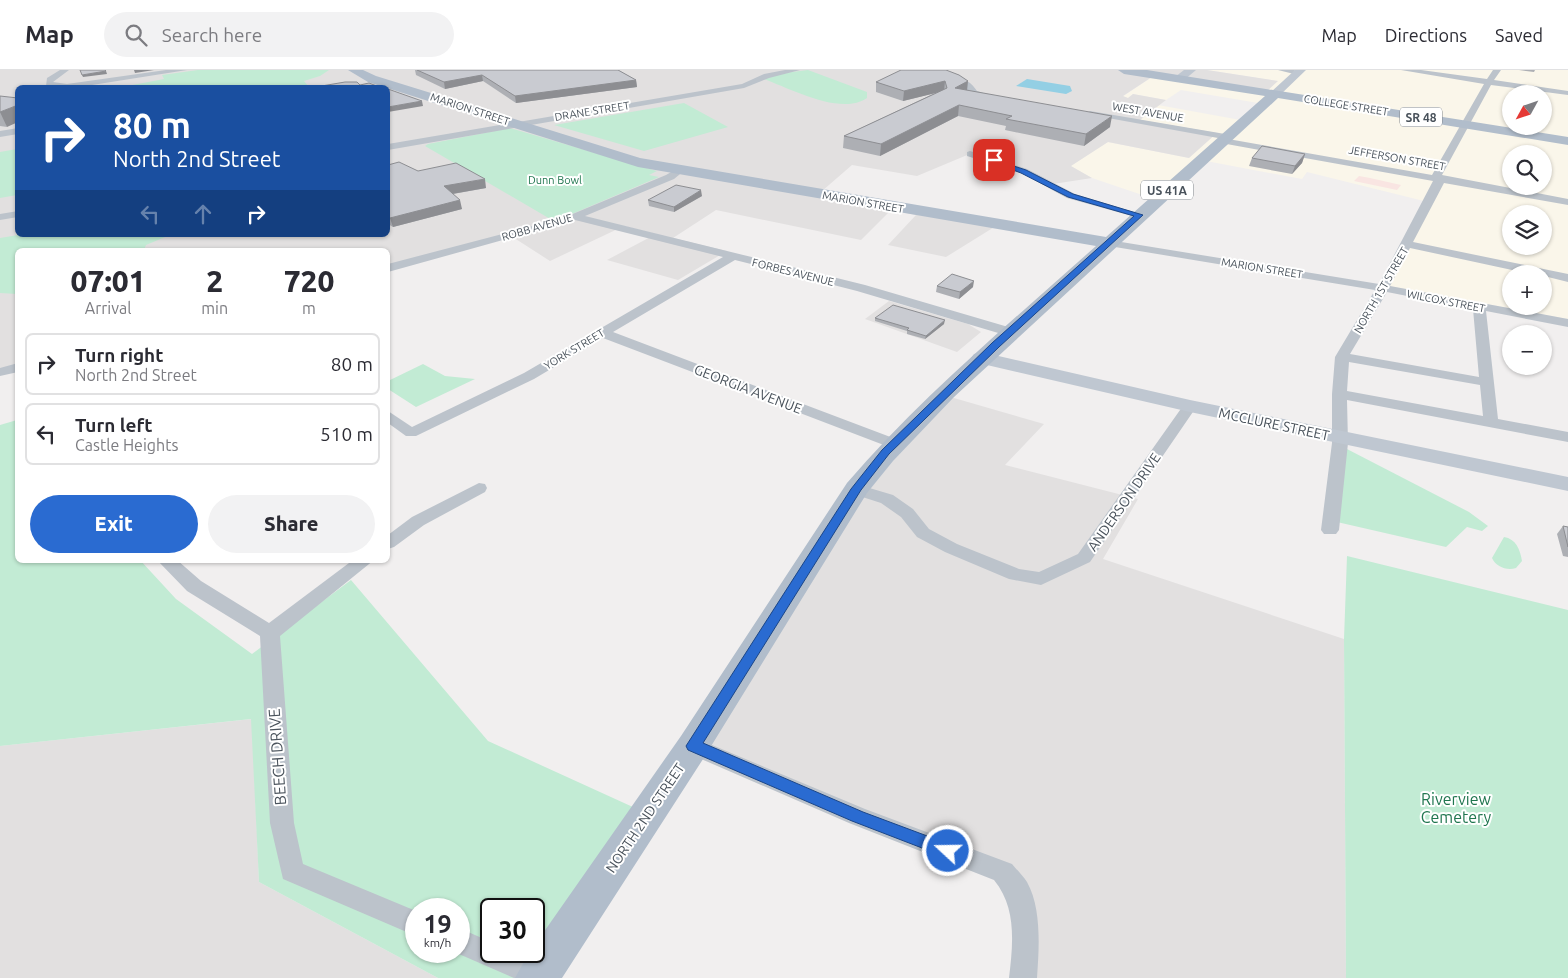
<!DOCTYPE html>
<meta charset="utf-8">
<style>
body{margin:0;font-family:Ubuntu,sans-serif;background:#f2f2f3;color:#2b2b33;height:100vh;display:flex;flex-direction:column;font-size:19px;white-space:nowrap}
*{box-sizing:border-box;margin:0}
p{font-size:16px;color:#7c7c81}
.icon{flex:none;width:28px;height:28px;fill:none;stroke:currentColor;stroke-width:2;stroke-linecap:round;stroke-linejoin:round}
.map{position:relative;flex:1;overflow:hidden}
.side{position:absolute;left:15px;top:178px;width:375px;height:315px;display:flex;flex-direction:column;background:#fff;border-radius:8px;box-shadow:0 1px 4px #0004}
.side>*{flex:none}
.top-card{position:absolute;left:15px;top:15px;width:375px;height:152px;border-radius:8px;box-shadow:0 1px 4px #0004;background:#1a4fa0;color:#fff;overflow:hidden}
.needle{width:32px;rotate:230deg}
.controls{position:absolute;left:1502px;top:15px;display:grid;gap:10px}
.controls a{display:grid;place-items:center;width:50px;height:50px;border-radius:50%;background:#fff;box-shadow:0 1px 4px #0004;font-size:25px}
.speed{position:absolute;left:405px;top:828px;display:flex;gap:10px;font-size:25px;font-weight:700;text-align:center}
.speed>*{display:grid;place-content:center;width:65px;height:65px;border-radius:50%;background:#fff;box-shadow:0 1px 4px #0004;line-height:1}
.speed small{font-size:12px;font-weight:400}
.speed .limit{border:2px solid #111;border-radius:8px;background:#fff;color:#111}
.pin{position:absolute;display:grid;place-items:center;width:42px;height:42px;color:#fff;margin:-21px;border-radius:10px;box-shadow:0 2px 8px #0006}
.me{position:absolute;width:55px;margin:-28px;rotate:291deg;stroke-linejoin:round;filter:drop-shadow(0 0 4px #0008)}
.turn{display:flex;align-items:center;gap:18px;height:105px;padding:0 15px;font-size:22px}
.turn .icon{width:65px;height:65px;stroke-width:2.5}
.turn b{display:block;font-size:35px;line-height:42px}
.lanes{display:flex;align-items:center;height:48px;padding:0 15px;background:#0003;justify-content:center;gap:25px;direction:ltr}
.lanes .off{opacity:.35}
.eta{display:flex;justify-content:space-evenly;align-items:center;height:85px;text-align:center}
.eta b{font-size:30px;font-weight:800;line-height:35px}
.primary-button{display:flex;gap:10px;margin-top:auto;padding:10px 15px}
.primary-button a{flex:1;height:58px;border-radius:30px;background:#2a6bd1;color:#fff;font-size:20px;font-weight:800;line-height:58px;text-align:center}
.primary-button a+a{background:#f2f2f3;color:#2b2b33}
ul{padding:0;list-style:none}
li{display:flex;align-items:center;gap:15px;height:62px;margin:0 10px 8px;padding:0 5px;border:2px solid #e1e1e2;border-radius:8px}
li div{flex:1}
li b{display:block;font-size:19px}
li em{font-style:normal}
header{display:flex;align-items:center;gap:30px;box-sizing:border-box;height:70px;padding:0 25px;background:#fff;border-bottom:1px solid #e1e1e2}
header strong{font-size:24px}
nav{display:flex;gap:28px;margin-inline-start:auto;font-size:18px}
.search{width:350px;height:45px;background:#f2f2f3;display:flex;align-items:center;gap:12px;box-sizing:border-box;padding:0 18px;border-radius:28px;color:#7c7c81;font-size:19px}
.map>svg:first-child{display:block}
.commercial{fill:#faf6ea;fill-rule:evenodd}
.education{fill:#e2e0e0;fill-rule:evenodd}
.medical{fill:#f9e5e2}
.green{fill:#c2ebd4;fill-rule:evenodd}
.water{fill:#93cfe4}
.lines{fill:none;stroke-linecap:round;stroke-linejoin:round}
.street{fill:#bcc3cb;fill-rule:evenodd}
.secondary{fill:#bfc7d1;fill-rule:evenodd}
.primary{fill:#b1bdcb;fill-rule:evenodd}
.wall{fill:#adafb4}
.shaded-wall{fill:#8d8e92}
.building{fill:#c9cbd1;stroke:#8d8e92}
.route{fill:#2a6bd1;stroke:#1b4688}
.labels{text-anchor:middle;dominant-baseline:central;stroke-width:4;stroke-linejoin:round;paint-order:stroke}
.far-street-label{font-size:11px;fill:#49525b;stroke:#fff}
.far-park-label{font-size:11px;fill:#20764f;stroke:#fff}
.shield{fill:#fff;stroke:#80868c;stroke-width:1}
.shield-label{font-size:12px;font-weight:bold;fill:#49525b}
.street-label{font-size:14px;fill:#49525b;stroke:#fff}
.near-street-label{font-size:16px;fill:#49525b;stroke:#fff}
.near-park-label{font-size:16px;fill:#20764f;stroke:#fff}
</style>
<header>
<strong>Map</strong>
<div class="search"><svg class="icon" aria-label="search" viewBox="0 0 24 24"><circle cx="10" cy="10" r="6"/><path d="M15 15l6 6"/></svg>Search here</div>
<nav><a>Map</a><a>Directions</a><a>Saved</a></nav>
</header>
<div class="map">
<svg width="1568" height="908" viewBox="0 0 1568 908">
<rect width="100%" height="100%" fill="#f1efef"/>
<!-- commercial -->
<path class="commercial" d="M1207,0H1568V249L1389,216L1432,133L1307,102L1302,109L1206,91L1163,132L1092,108L1070,96L1108,72L1189,88L1139,50L1158,35L1246,51L1264,34L1181,20L1166,30L1133,24L1128,28L1122,27L1158,3L1267,21L1277,11ZM1511,24H1544V56H1511ZM1511,84H1544V116H1511ZM1511,144H1544V176H1511ZM1511,204H1544V236H1511Z"/>
<!-- education -->
<path class="education" d="M0,0H1207L1278,11L1267,21L1158,3L1123,26L1128,28L1133,24L1166,30L1140,50L1217,63L1189,88L1108,72L1071,96L1092,108L1053,114L1007,92L972,83L917,106L852,95L822,121L1004,151L946,187L888,175L916,145L891,140L861,170L716,140L673,168L727,181L678,210L607,190L656,164L624,156L550,191L508,164L388,196V180H18L17,295L0,299ZM18,18H388V165H18Z
M889,231L968,254L981,262L957,282L865,249Z
M947,326L1044,354L1005,395L1138,429L1103,489L1344,569L1346,908H1023L1017,819L693,676L856,419Z
M252,649L259,812L438,908H0V676Z"/>
<!-- medical -->
<path class="medical" d="M1359,106L1370,108L1401,115L1397,120L1354,111Z"/>
<!-- green -->
<path class="green" d="M198,0H329L320,6L304,11L309,17H122L164,9L162,5Z
M808,0L867,22V28C841,46 791,19 764,9L784,3Z
M684,33L728,57L644,81L554,55Z
M510,58L653,100L657,101L649,105L659,107L572,144L552,150L425,76L428,74Z
M17,79V125L0,128V82Z
M18,165H170L146,175L144,180H18L17,224L0,223V168Z
M423,294L445,306L475,309L416,337L388,319V311Z
M17,350L18,490H140L176,529L252,584L351,510L488,671L657,748L548,908H438L259,812L251,649L0,676V355ZM416,839H459V881H416ZM491,839H534V881H491Z
M1345,378L1469,442L1488,456L1482,461L1467,457L1446,477L1337,452Z
M1504,467C1516,469 1520,479 1522,491L1516,498C1507,501 1496,497 1492,488Z
M1347,486L1568,540V908H1346L1344,569Z"/>
<!-- water -->
<path class="water" d="M1027,9L1070,16L1072,21L1066,24L1016,16Z"/>
<g class="lines">
<!-- street -->
<path class="street" d="M60,0H69L53,12L67,14L166,0H187L73,18L46,16L47,8Z
M785,0H800L769,8L744,18L388,80V74L742,14L764,4Z
M922,0C940,0 968,5 977,21L996,27L992,29L971,25C960,7 938,11 922,0Z
M1278,0H1294L1302,3L1298,5Z
M1401,0H1421L1487,9L1493,0H1501L1494,10L1568,21V25L1491,15L1442,105L1568,129V135L1444,113L1413,172L1568,204V212L1544,206V204H1531L1410,178L1390,216L1568,249V257L1486,241L1498,349L1568,362V372L1347,330L1348,373L1339,460L1336,464H1324L1321,460L1332,373V324L1335,287L1375,220L1109,176L1103,173L1109,170L1379,214L1433,111L1221,73L1218,72V68L1086,44L1090,41L1225,64L1228,65V69L1432,105L1484,14ZM1387,222L1473,239L1479,307L1350,284ZM1349,292L1480,315L1483,346L1347,321Z
M18,58V64L0,67V61Z
M970,81L1027,99L1075,124L1144,145L1139,148L1067,128L1021,103L967,86V82Z
M680,97L685,100L674,109L585,146L865,215L1015,259L1017,262L1015,265H1005L857,221L735,190L613,262L901,371L903,374L901,377H889L603,268L534,309L416,366H406L388,353V341L412,357L524,303L723,187L575,150L388,202V194L563,148L666,105Z
M18,141V147L0,150V144Z
M18,293V302L0,306V298Z
M1190,332L1197,336L1090,492L1041,515L1009,509L945,482L917,467L901,447L881,433L850,423L848,419L850,415L856,414L893,425L913,439L929,459L957,474L1019,499L1039,502L1078,484L1185,333Z
M479,413L485,414L487,418L485,422L424,455L394,477L388,479V465L412,447Z
M157,490H177L201,511L269,553L353,490H374L280,566L294,753L303,794L416,841V866L283,809L270,753L260,566L187,521Z
M693,667L865,739L1012,794C1017,800 1023,806 1027,812C1042,839 1039,879 1037,908H1009C1013,874 1017,838 994,810L849,753L685,682L682,676L685,670Z
M459,858L491,872V881H515L549,895L553,905L551,908H514L452,881H459Z"/>
<!-- secondary -->
<path class="secondary" d="M1184,0H1196L1183,11H1175V7Z
M1295,0H1306L1279,26H1271V22Z
M981,282L1190,330L1568,407V421L1190,342L974,292L971,288L974,284Z"/>
<!-- primary -->
<path class="primary" d="M348,0H363L376,6L640,88L1106,167L1265,26L1124,4L1118,0H1147L1568,67V75L1278,28L954,327L893,391L867,423L705,686L562,908H515L530,881H534V876L681,666L847,413C922,326 1010,253 1096,176L638,97L368,12Z"/>
</g>
<!-- wall -->
<path class="wall" d="M415,0H618L636,10L637,17L516,33L483,11L445,19L416,5Z
M946,0L967,20L1110,57L1084,76L1005,60L1006,56L958,46L880,86L843,78L844,66L935,23L903,31L876,22V12Z
M1519,0H1535L1534,2Z
M0,26L7,57L0,56Z
M1305,84L1302,93L1292,104L1249,96L1252,88Z
M388,95L418,101L486,118L453,124L462,139L393,157L388,154Z
M702,126L674,142L649,136L648,130Z
M937,216L973,217L959,229L936,222Z
M875,248L944,254L925,269L907,264V261L875,251Z
M1563,456L1568,457V487L1563,486L1557,464Z"/>
<!-- shaded-wall -->
<path class="shaded-wall" d="M134,0H154L135,3Z
M106,1L107,4L83,7L82,5Z
M482,5L483,11L445,19L444,12Z
M636,10L637,17L516,33L515,26Z
M945,11L944,21L903,31L904,21Z
M968,11L967,21L955,18Z
M422,31L423,36L388,42V37Z
M18,35V52L7,57L0,42Z
M959,35L958,46L880,86L881,74Z
M1112,46L1110,57L1084,76L1086,64Z
M1305,84L1302,93L1292,104L1295,96Z
M485,109L486,118L446,125L444,116Z
M701,120L702,126L674,142V137Z
M460,130L462,139L393,157L390,148Z
M974,211L973,217L959,229L960,222Z
M945,250L944,254L925,269L926,266Z"/>
<!-- building -->
<path class="building" d="M80,0H105L106,1L82,5Z
M417,0H618L636,10L515,26L482,5L444,12Z
M901,0H946L959,5L968,11L955,18L1112,46L1086,64L1006,49L1012,46L959,35L881,74L844,66L947,18L945,11L904,21L876,12Z
M345,12H357L360,15L369,13L382,18H310Z
M388,19L422,31L388,37Z
M0,26L18,28V35L0,42Z
M1262,76L1305,84L1295,96L1252,88Z
M399,92L418,101L456,93L485,109L444,116L460,130L390,148L388,146V95Z
M676,115L701,120L674,137L648,130Z
M952,204L974,211L960,222L937,216Z
M893,235L945,250L926,266L907,260L909,258L875,248Z
M1563,456L1568,457V477Z"/>
<!-- route -->
<path class="route" d="M992,89L1026,100L1073,124L1143,145L999,277L889,384L861,420L703,673L863,742L954,776L956,781L954,786L948,788L852,751L688,680L686,676L851,419L882,380L992,273L1134,146L1068,127L1021,103L992,92Z"/>
<g class="labels">
<!-- far-street labels -->
<g class="far-street-label">
<text transform="translate(1346 35) rotate(9)">COLLEGE STREET</text>
<text transform="translate(470 39) rotate(18)">MARION STREET</text>
<text transform="translate(592 41) rotate(-9)">DRANE STREET</text>
<text transform="translate(1148 42) rotate(10)">WEST AVENUE</text>
<text transform="translate(1397 88) rotate(10)">JEFFERSON STREET</text>
<text transform="translate(863 132) rotate(10)">MARION STREET</text>
<text transform="translate(537 157) rotate(-16)">ROBB AVENUE</text>
<text transform="translate(1262 198) rotate(9)">MARION STREET</text>
<text transform="translate(793 202) rotate(14)">FORBES AVENUE</text>
<text transform="translate(1381 220) rotate(-60)">NORTH 1ST STREET</text>
<text transform="translate(1446 231) rotate(11)">WILCOX STREET</text>
<text transform="translate(574 279) rotate(-31)">YORK STREET</text>
</g>
<!-- far-park labels -->
<g class="far-park-label">
<text x="555" y="110">Dunn Bowl</text>
</g>
<!-- shield labels -->
<g class="shield">
<rect x="1400" y="37.5" width="42" height="19" rx="4"/>
<rect x="1141" y="110.5" width="52" height="19" rx="4"/>
</g>
<g class="shield-label">
<text x="1421" y="47">SR 48</text>
<text x="1167" y="120">US 41A</text>
</g>
<!-- street labels -->
<g class="street-label">
<text transform="translate(748 319) rotate(21)">GEORGIA AVENUE</text>
<text transform="translate(1274 354) rotate(12)">MCCLURE STREET</text>
<text transform="translate(1124 432) rotate(-55)">ANDERSON DRIVE</text>
<text transform="translate(645 748) rotate(-56)">NORTH 2ND STREET</text>
</g>
<!-- near-street labels -->
<g class="near-street-label">
<text transform="translate(277 687) rotate(-94)">BEECH DRIVE</text>
</g>
<!-- near-park labels -->
<g class="near-park-label">
<text x="1456" y="729">Riverview<tspan x="1456" dy="18">Cemetery</tspan></text>
</g>
</g>
</svg>
<div class="controls">
<a><svg class="needle" viewBox="-14 -14 28 28"><path d="M0-13l5 13h-10z" fill="#e53935"/><path d="M0 13l5-13h-10z" fill="#7c7c81"/></svg></a>
<a><svg class="icon" aria-label="search" viewBox="0 0 24 24"><circle cx="10" cy="10" r="6"/><path d="M15 15l6 6"/></svg></a>
<a><svg class="icon" aria-label="layers" viewBox="0 0 24 24"><path d="M12 4l9 5-9 5-9-5zM3 14l9 5 9-5"/></svg></a>
<a>+</a>
<a>−</a>
</div>
<div class="speed"><div>19<small>km/h</small></div><div class="limit">30</div></div>
<div class="pin" style="left:994px;top:90px;background:#d93025"><svg class="icon" aria-label="arrive" viewBox="0 0 24 24"><path d="M6 21V4h12l-3 4 3 4H6"/></svg></div>
<svg class="me" style="left:948px;top:781px" viewBox="-20 -20 40 40"><circle r="17" fill="#2a6bd1" stroke="#fff" stroke-width="3"/><path d="M0-11L8 9 0 5-8 9z" fill="#fff"/></svg>
<div class="top-card">
<div class="turn"><svg class="icon" aria-label="right" viewBox="0 0 24 24"><path d="M7 20v-9h11M14 6l5 5-5 5"/></svg><div><b>80 m</b>North 2nd Street</div></div>
<div class="lanes"><svg class="icon off" aria-label="left" viewBox="0 0 24 24"><path d="M17 20v-9H6M10 6l-5 5 5 5"/></svg><svg class="icon off" aria-label="ahead" viewBox="0 0 24 24"><path d="M12 20V5M6 11l6-6 6 6"/></svg><svg class="icon" aria-label="right" viewBox="0 0 24 24"><path d="M7 20v-9h11M14 6l5 5-5 5"/></svg></div>
</div>
<section class="side">
<div class="eta">
<div><b>07:01</b><p>Arrival</p></div>
<div><b>2</b><p>min</p></div>
<div><b>720</b><p>m</p></div>
</div>
<ul>
<li><svg class="icon" aria-label="right" viewBox="0 0 24 24"><path d="M7 20v-9h11M14 6l5 5-5 5"/></svg><div><b>Turn right</b><p>North 2nd Street</p></div><em>80 m</em></li>
<li><svg class="icon" aria-label="left" viewBox="0 0 24 24"><path d="M17 20v-9H6M10 6l-5 5 5 5"/></svg><div><b>Turn left</b><p>Castle Heights</p></div><em>510 m</em></li>
</ul>
<div class="primary-button"><a>Exit</a><a>Share</a></div>
</section>
</div>
